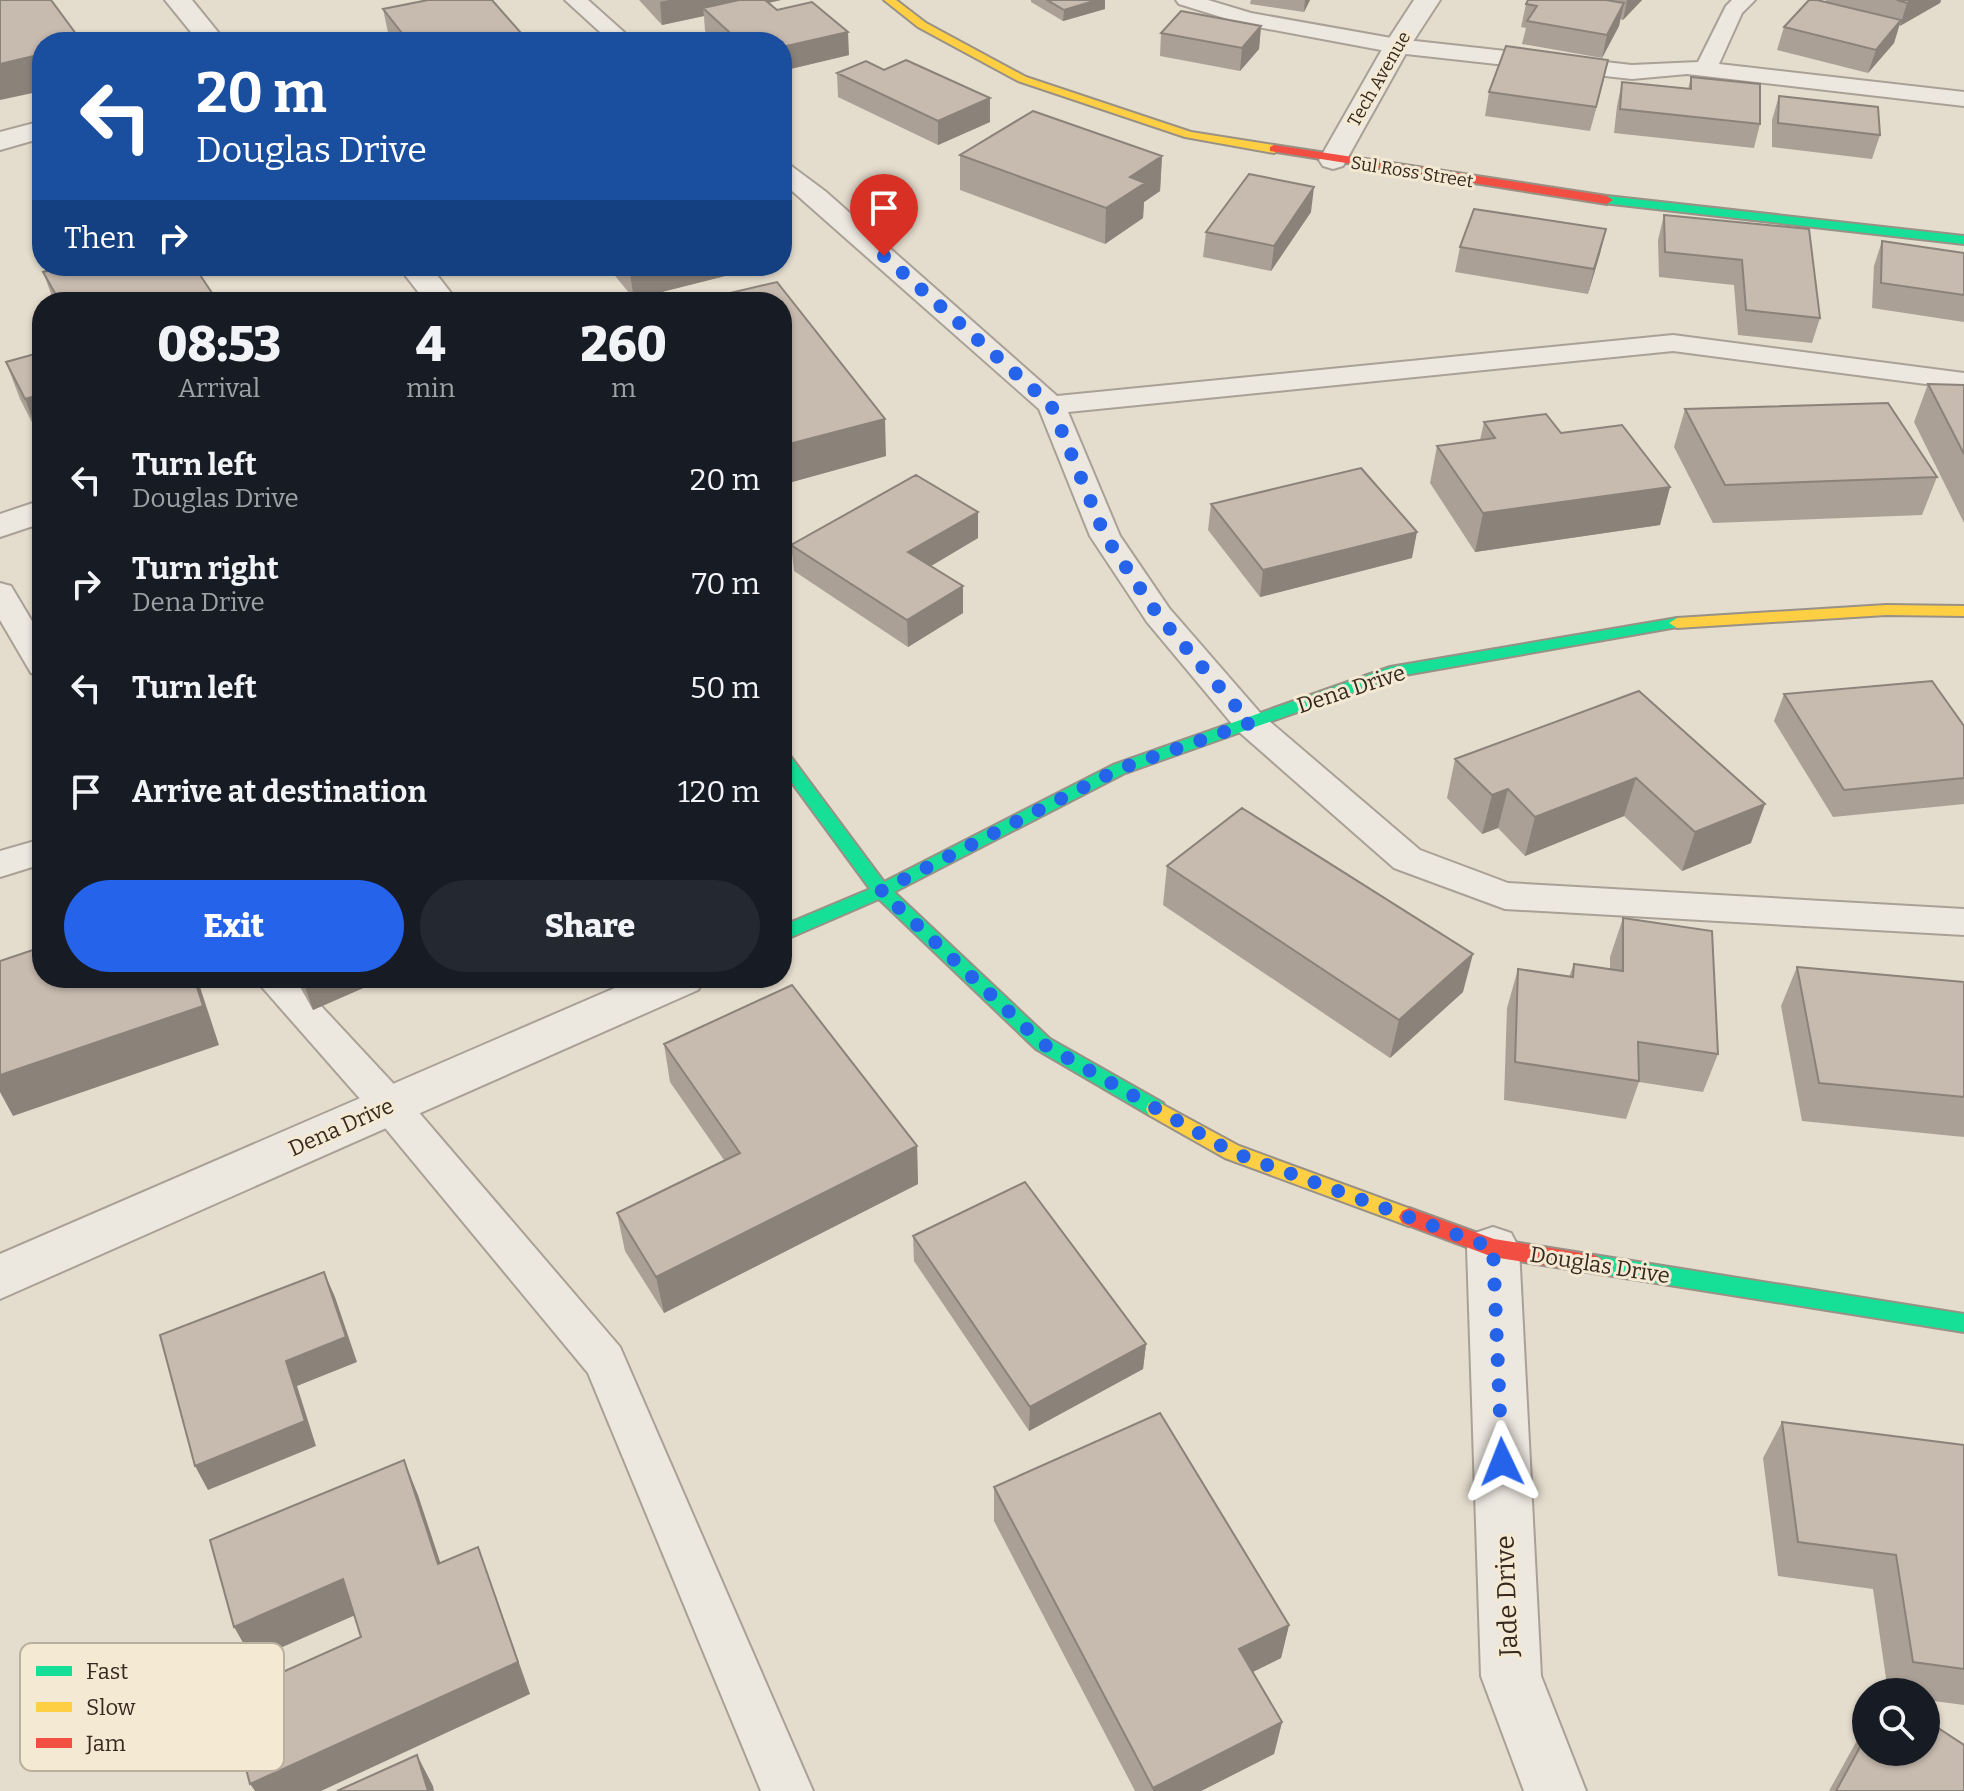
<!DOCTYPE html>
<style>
body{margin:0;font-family:Bitter,serif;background:#242831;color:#f1f3f6;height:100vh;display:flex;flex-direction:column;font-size:30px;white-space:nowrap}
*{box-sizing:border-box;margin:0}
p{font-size:26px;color:#9ea1a6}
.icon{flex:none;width:44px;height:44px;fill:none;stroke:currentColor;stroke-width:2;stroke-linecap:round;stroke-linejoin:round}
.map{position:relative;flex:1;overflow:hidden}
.drawer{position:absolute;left:32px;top:292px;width:760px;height:696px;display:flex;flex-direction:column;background:#171b24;border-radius:32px;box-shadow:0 2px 6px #0004}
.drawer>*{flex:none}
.hud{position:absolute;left:32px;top:32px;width:760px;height:244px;border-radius:32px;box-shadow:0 2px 6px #0004;background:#1a4fa0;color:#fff;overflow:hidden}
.buttons{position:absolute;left:1852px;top:1678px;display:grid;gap:16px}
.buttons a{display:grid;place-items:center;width:88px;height:88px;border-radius:50%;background:#171b24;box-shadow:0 2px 6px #0004;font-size:40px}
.pin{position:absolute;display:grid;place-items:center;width:68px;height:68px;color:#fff;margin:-82px -34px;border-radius:50% 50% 50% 0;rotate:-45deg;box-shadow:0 0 8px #0007}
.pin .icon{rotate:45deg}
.me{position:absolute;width:88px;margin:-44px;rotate:358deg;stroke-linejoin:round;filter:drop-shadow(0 0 6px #0008)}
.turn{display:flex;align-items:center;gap:28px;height:168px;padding:0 32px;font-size:36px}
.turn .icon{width:104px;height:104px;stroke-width:2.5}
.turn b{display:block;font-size:56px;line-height:68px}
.then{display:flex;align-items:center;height:76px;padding:0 32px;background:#0003;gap:16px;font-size:30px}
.eta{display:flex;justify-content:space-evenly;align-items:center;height:136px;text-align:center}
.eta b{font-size:48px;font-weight:800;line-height:56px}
.button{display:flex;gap:16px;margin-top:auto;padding:16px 32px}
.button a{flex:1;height:92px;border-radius:48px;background:#2563eb;color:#fff;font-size:32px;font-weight:800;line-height:92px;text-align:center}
.button a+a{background:#242831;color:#f1f3f6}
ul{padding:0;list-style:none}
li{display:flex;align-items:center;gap:24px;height:104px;padding:0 32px}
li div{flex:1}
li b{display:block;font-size:30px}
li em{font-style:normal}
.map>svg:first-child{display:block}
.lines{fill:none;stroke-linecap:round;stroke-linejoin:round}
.lane-casing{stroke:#a9a196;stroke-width:4}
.street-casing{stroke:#a9a196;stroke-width:4}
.fast-casing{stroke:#999186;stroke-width:4}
.slow-casing{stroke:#999186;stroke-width:4}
.jam-casing{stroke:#999186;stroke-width:4}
.lane{fill:#ece7df;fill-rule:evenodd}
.street{fill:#ece7df;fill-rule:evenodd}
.fast{fill:#16e098;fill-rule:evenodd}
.slow{fill:#ffcf43;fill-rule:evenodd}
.jam{fill:#f24e42;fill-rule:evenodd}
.wall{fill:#aba096}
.shaded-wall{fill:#8b827a}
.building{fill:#c7baae;stroke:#8b827a;stroke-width:2}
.route{stroke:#2563eb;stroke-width:14;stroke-dasharray:0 25.2}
.labels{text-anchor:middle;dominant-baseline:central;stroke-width:6;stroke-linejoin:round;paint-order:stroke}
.far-street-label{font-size:18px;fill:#37291f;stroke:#f4e9d3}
.street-label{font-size:22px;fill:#37291f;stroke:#f4e9d3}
.near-street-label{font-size:26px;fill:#37291f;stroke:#f4e9d3}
.key{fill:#f4e9d3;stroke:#bbaf9d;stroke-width:2}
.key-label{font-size:22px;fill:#37291f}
</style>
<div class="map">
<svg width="1964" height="1791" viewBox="0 0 1964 1791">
<rect width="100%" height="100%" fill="#e4dccd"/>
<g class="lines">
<defs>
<path id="lane" d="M565,0H588L635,42H611Z
M1176,0H1208L1251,13L1397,39L1632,65L1698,62L1726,6L1732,0H1755L1742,13L1719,64L1964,92V106L1687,74L1632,79L1397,53L1247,25L1179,4Z
M782,163L790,165L825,191L1057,396L1673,335L1964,373V389L1673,351L1068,412L1120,536L1169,608L1262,715L1420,850L1508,883L1964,909V935L1505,909L1394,868L1238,731L1147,622L1090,536L1039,409L782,182Z
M0,583L11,586L42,638V676L31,673L0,620Z
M42,839V864L0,877V851Z
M254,978H295L404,1095L620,1347L813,1791H761L588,1373L376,1117Z"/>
<path id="street" d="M165,0H192L226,42H199Z
M1414,0H1440L1410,46L1343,166L1333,169L1323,166L1319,160L1384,46Z
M42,121V138L0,150V132Z
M398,266H430L458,302H426Z
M42,500V523L0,537V514Z
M638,978H705L698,990L0,1299V1254Z
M1493,1227L1511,1233L1519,1248L1541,1676L1586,1791H1524L1481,1676L1467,1248L1475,1233Z"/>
<path id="fast" d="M1607,196L1964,236V244L1603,203V197Z
M1677,618L1685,623L1683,626L1399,676L1125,773L894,892L1050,1039L1163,1103L1166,1109L1163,1115L1156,1117L1149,1115L1036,1049L879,899L782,941V926L870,889L782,769V751L788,753L884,882L1113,765L1390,667Z
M1594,1255L1964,1314V1332L1594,1273L1587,1270L1583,1264L1587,1258Z"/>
<path id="slow" d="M884,0H896L926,23L1026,77L1191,132L1274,145L1280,149L1274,153L1185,137L1018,81L918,27Z
M1886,605L1964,606V616L1886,615L1677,628L1669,623L1677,618Z
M1156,1101L1239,1146L1416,1211L1419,1217L1416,1223L1409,1226L1225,1158L1149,1115L1146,1109L1149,1103Z"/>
<path id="jam" d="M1274,145L1607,196L1613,200L1607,204L1270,151V147Z
M1409,1208L1494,1239L1594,1255L1601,1258L1605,1264L1601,1270L1594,1273L1493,1257L1402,1223L1399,1217L1402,1211Z"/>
</defs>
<!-- lane casing -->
<use href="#lane" class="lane-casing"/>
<!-- street casing -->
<use href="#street" class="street-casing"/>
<!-- fast casing -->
<use href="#fast" class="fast-casing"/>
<!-- slow casing -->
<use href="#slow" class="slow-casing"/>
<!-- jam casing -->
<use href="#jam" class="jam-casing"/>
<!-- lane -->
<use href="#lane" class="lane"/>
<!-- street -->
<use href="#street" class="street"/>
<!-- fast -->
<use href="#fast" class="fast"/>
<!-- slow -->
<use href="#slow" class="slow"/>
<!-- jam -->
<use href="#jam" class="jam"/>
</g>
<!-- wall -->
<path class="wall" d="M639,0H781L769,3L777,10L849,55L782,71V42H717L705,31L704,16L662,25Z
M1031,0H1105V9L1063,21L1031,2Z
M1251,0H1310L1304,12L1250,4Z
M1528,0H1642L1623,20L1620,19L1619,26L1602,58L1522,44L1526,28L1521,27L1526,4Z
M1826,0H1941L1940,3L1899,26L1894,43L1868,73L1777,50L1784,27L1825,2Z
M383,9L529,42H390Z
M1261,26L1259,49L1240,71L1160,56L1161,33Z
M1608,60L1590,131L1485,116L1489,92Z
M837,73L990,122L938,145L838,97Z
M1691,77L1760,124L1754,148L1614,133L1617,106L1622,82L1688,89Z
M1779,96L1880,135L1872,159L1772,147V120Z
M960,155L1162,156L1160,191L1144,202L1143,218L1105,244L960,190Z
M1311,212L1271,271L1203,257L1206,232Z
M1664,215L1809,229L1820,318L1812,343L1738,335L1734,285L1659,277L1658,240Z
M1606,229L1588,294L1455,272L1460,247Z
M1882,241L1964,253V322L1872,308L1874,266Z
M607,266H724L725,276L634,299Z
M43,272L135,275L218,302H54Z
M782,302L886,456L792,482L782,467Z
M42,352V435L39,436L20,399L6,362Z
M1928,384L1964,385V523L1914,422Z
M1685,409L1937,477L1922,515L1713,523L1674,447Z
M1484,422L1561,433L1670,487L1660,525L1475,552L1430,483L1437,446L1480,440Z
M1211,504L1412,558L1260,597L1208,530Z
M978,512V538L931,566L963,613L908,647L794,571L791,545Z
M1639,691L1751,843L1682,871L1624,816L1525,856L1498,828L1482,834L1447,798L1455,759Z
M1784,694L1964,726V804L1833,817L1774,721Z
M1167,866L1463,992L1390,1058L1163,905Z
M1623,918L1718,1054L1703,1092L1639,1082L1626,1119L1504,1100L1507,1008L1518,969L1569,977L1574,964L1610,969V957Z
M1797,967L1964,982V1137L1802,1121L1781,1006Z
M295,978H386L313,1010Z
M664,1044L917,1146L918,1184L664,1313L625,1251L617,1213L724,1160L670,1082Z
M913,1236L1146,1344L1143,1369L1029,1431L914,1261Z
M1782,1422L1964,1445V1705L1926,1700V1692H1888L1873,1589L1778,1576L1763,1458Z
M994,1487L1289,1625L1281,1658L1253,1672L1282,1722L1274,1754L1201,1791H1135L994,1521Z
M1866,1724V1752L1964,1791H1829Z"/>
<!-- shaded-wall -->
<path class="shaded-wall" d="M669,0H781L710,15L703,8L704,16L662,25L660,2Z
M1097,0H1105V9L1063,21L1064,10Z
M1305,0H1310L1304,12Z
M1627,0H1642L1623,20Z
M1913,0H1941L1940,3L1900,26L1907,3Z
M1624,3L1619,26L1602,58L1607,35Z
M1901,20L1894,43L1868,73L1876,50Z
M1261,26L1259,49L1240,71L1242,48Z
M848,32L849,55L782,71V47Z
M42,54V91L0,100V64Z
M1608,60L1603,83L1590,131L1596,107Z
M990,98V122L938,145V121Z
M1162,156L1160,191L1144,202L1143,218L1105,244L1106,208L1130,177Z
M1314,187L1311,212L1271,271L1274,246Z
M1606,229L1600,254L1588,294L1594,269Z
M663,266H724L725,276L634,299L630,274Z
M42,394V435L39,436L25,399Z
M885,419L886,456L792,482L789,444Z
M1670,487L1660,525L1475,552L1483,513Z
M978,512V538L909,579L908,552Z
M1417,532L1412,558L1260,597L1263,570Z
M963,586V613L908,647L907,620Z
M1636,778L1624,816L1525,856L1535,817Z
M1508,789L1498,828L1482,834L1492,795Z
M1765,804L1751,843L1682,871L1695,832Z
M1473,954L1463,992L1390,1058L1399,1020Z
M194,978H197L219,1045L13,1116L0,1092V1075Z
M302,978H386L313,1010Z
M917,1146L918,1184L664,1313L656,1277Z
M324,1272L335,1297L357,1362L297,1386L316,1446L208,1490L195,1466L286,1361Z
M1146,1344L1143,1369L1029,1431L1030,1407Z
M404,1460L418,1495L452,1598L438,1564Z
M478,1547L530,1694L321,1791H255L250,1784Z
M343,1579L360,1613L253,1660L234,1627Z
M1289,1625L1281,1658L1232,1682L1239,1649Z
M1282,1722L1274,1754L1201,1791H1153V1788Z
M417,1755L433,1786L434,1791H428Z"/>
<!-- building -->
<path class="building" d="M0,0H51L82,42H42V54L0,64Z
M428,0H492L529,42H409L383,9Z
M739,0H765L777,10L812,2L848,32L782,47V42H740L703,8Z
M1047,0H1097L1064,10Z
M1528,0H1606L1624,3L1607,35L1527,21L1537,6L1526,4Z
M1809,0H1817L1901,20L1876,50L1784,27Z
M1897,0H1913L1907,3Z
M1181,11L1261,26L1242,48L1161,33Z
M1506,46L1608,60L1596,107L1489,92Z
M906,60L990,98L938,121L837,73L866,61L884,70Z
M1691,77L1760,84V124L1620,109L1622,82L1691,89Z
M1779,96L1878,107L1880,135L1778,123Z
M1033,111L1162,156L1130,177L1145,183L1106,208L960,155Z
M1249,174L1314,187L1274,246L1206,232Z
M1474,209L1606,229L1594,269L1460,247Z
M1664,215L1809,229L1820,318L1746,310L1742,260L1665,252Z
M1882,241L1964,253V295L1881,283Z
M67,266H129L135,275L171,266H194L218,302H60L43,272Z
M624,266H663L630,274Z
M777,282L885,419L789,444L782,434V302H692Z
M42,352V394L25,399L6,362Z
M1928,384L1964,385V454Z
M1888,403L1937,477L1725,485L1685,409Z
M1546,414L1561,433L1622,425L1670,487L1483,513L1437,446L1495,438L1484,422Z
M1361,468L1417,532L1263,570L1211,504Z
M916,475L978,512L908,552L963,586L907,620L791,545Z
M1932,681L1964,726V778L1844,790L1784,694Z
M1639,691L1765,804L1695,832L1636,778L1535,817L1508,789L1492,795L1455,759Z
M1242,808L1473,954L1399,1020L1167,866Z
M1623,918L1712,931L1718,1054L1638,1042L1639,1081L1515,1062L1518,969L1573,977L1574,964L1623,971Z
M42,947V978H194L203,1006L0,1075V961Z
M1797,967L1964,982V1097L1819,1083Z
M792,985L917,1146L656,1277L617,1213L740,1153L664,1044Z
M1025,1182L1146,1344L1030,1407L913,1236Z
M324,1272L346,1337L286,1361L305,1421L195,1466L160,1335Z
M1160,1413L1289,1625L1239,1649L1282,1722L1153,1788L994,1487Z
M1782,1422L1964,1445V1669L1913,1662L1896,1555L1798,1542Z
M404,1460L438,1564L478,1547L518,1662L250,1784L227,1697L361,1637L343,1579L234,1627L210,1540Z
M1926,1720L1964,1745V1791H1836L1866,1736V1752H1926Z
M417,1755L428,1791H337Z"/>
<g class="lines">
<!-- route -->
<path class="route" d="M884,256L1051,405L1105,536L1158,615L1250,723L1119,769L881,891L1043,1044L1232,1152L1493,1248L1502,1462"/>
</g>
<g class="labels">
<!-- far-street labels -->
<g class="far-street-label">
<text transform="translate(1379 79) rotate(-60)">Tech Avenue</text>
<text transform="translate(1412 172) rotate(9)">Sul Ross Street</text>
</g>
<!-- street labels -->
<g class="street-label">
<text transform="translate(1351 689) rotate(-18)">Dena Drive</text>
<text transform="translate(341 1127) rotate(-24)">Dena Drive</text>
<text transform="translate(1600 1265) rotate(9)">Douglas Drive</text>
</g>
<!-- near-street labels -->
<g class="near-street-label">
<text transform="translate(1507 1596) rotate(-92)">Jade Drive</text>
</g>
</g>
<!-- legend -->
<rect x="20" y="1643" width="264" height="128" rx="12" class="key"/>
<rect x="36" y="1666" width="36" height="10" fill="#16e098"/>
<rect x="36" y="1702" width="36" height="10" fill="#ffcf43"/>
<rect x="36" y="1738" width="36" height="10" fill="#f24e42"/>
<g class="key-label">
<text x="86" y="1679">Fast</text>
<text x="86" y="1715">Slow</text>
<text x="86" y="1751">Jam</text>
</g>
</svg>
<div class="buttons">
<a><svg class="icon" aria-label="search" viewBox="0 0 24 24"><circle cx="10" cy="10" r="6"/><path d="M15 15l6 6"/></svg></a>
</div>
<div class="pin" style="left:884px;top:256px;background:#d93025"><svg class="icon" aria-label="arrive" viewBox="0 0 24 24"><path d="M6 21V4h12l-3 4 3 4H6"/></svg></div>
<svg class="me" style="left:1502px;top:1462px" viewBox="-20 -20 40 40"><path d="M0-17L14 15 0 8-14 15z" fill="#2563eb" stroke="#fff" stroke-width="4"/></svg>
<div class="hud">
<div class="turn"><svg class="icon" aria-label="left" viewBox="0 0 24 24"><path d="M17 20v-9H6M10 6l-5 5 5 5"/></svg><div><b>20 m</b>Douglas Drive</div></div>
<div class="then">Then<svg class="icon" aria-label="right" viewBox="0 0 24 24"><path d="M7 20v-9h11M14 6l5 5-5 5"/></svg></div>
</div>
<section class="drawer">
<div class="eta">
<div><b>08:53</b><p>Arrival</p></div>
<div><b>4</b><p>min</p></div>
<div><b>260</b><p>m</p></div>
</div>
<ul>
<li><svg class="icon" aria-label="left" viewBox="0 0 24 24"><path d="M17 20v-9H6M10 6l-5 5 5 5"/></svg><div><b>Turn left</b><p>Douglas Drive</p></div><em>20 m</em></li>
<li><svg class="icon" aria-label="right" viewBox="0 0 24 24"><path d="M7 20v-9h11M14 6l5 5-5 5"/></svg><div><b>Turn right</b><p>Dena Drive</p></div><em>70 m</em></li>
<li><svg class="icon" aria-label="left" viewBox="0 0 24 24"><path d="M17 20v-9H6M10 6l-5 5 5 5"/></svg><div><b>Turn left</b></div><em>50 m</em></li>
<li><svg class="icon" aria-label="arrive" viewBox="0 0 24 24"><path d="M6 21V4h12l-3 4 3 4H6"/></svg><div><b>Arrive at destination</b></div><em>120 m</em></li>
</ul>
<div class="button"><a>Exit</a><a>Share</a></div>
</section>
</div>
